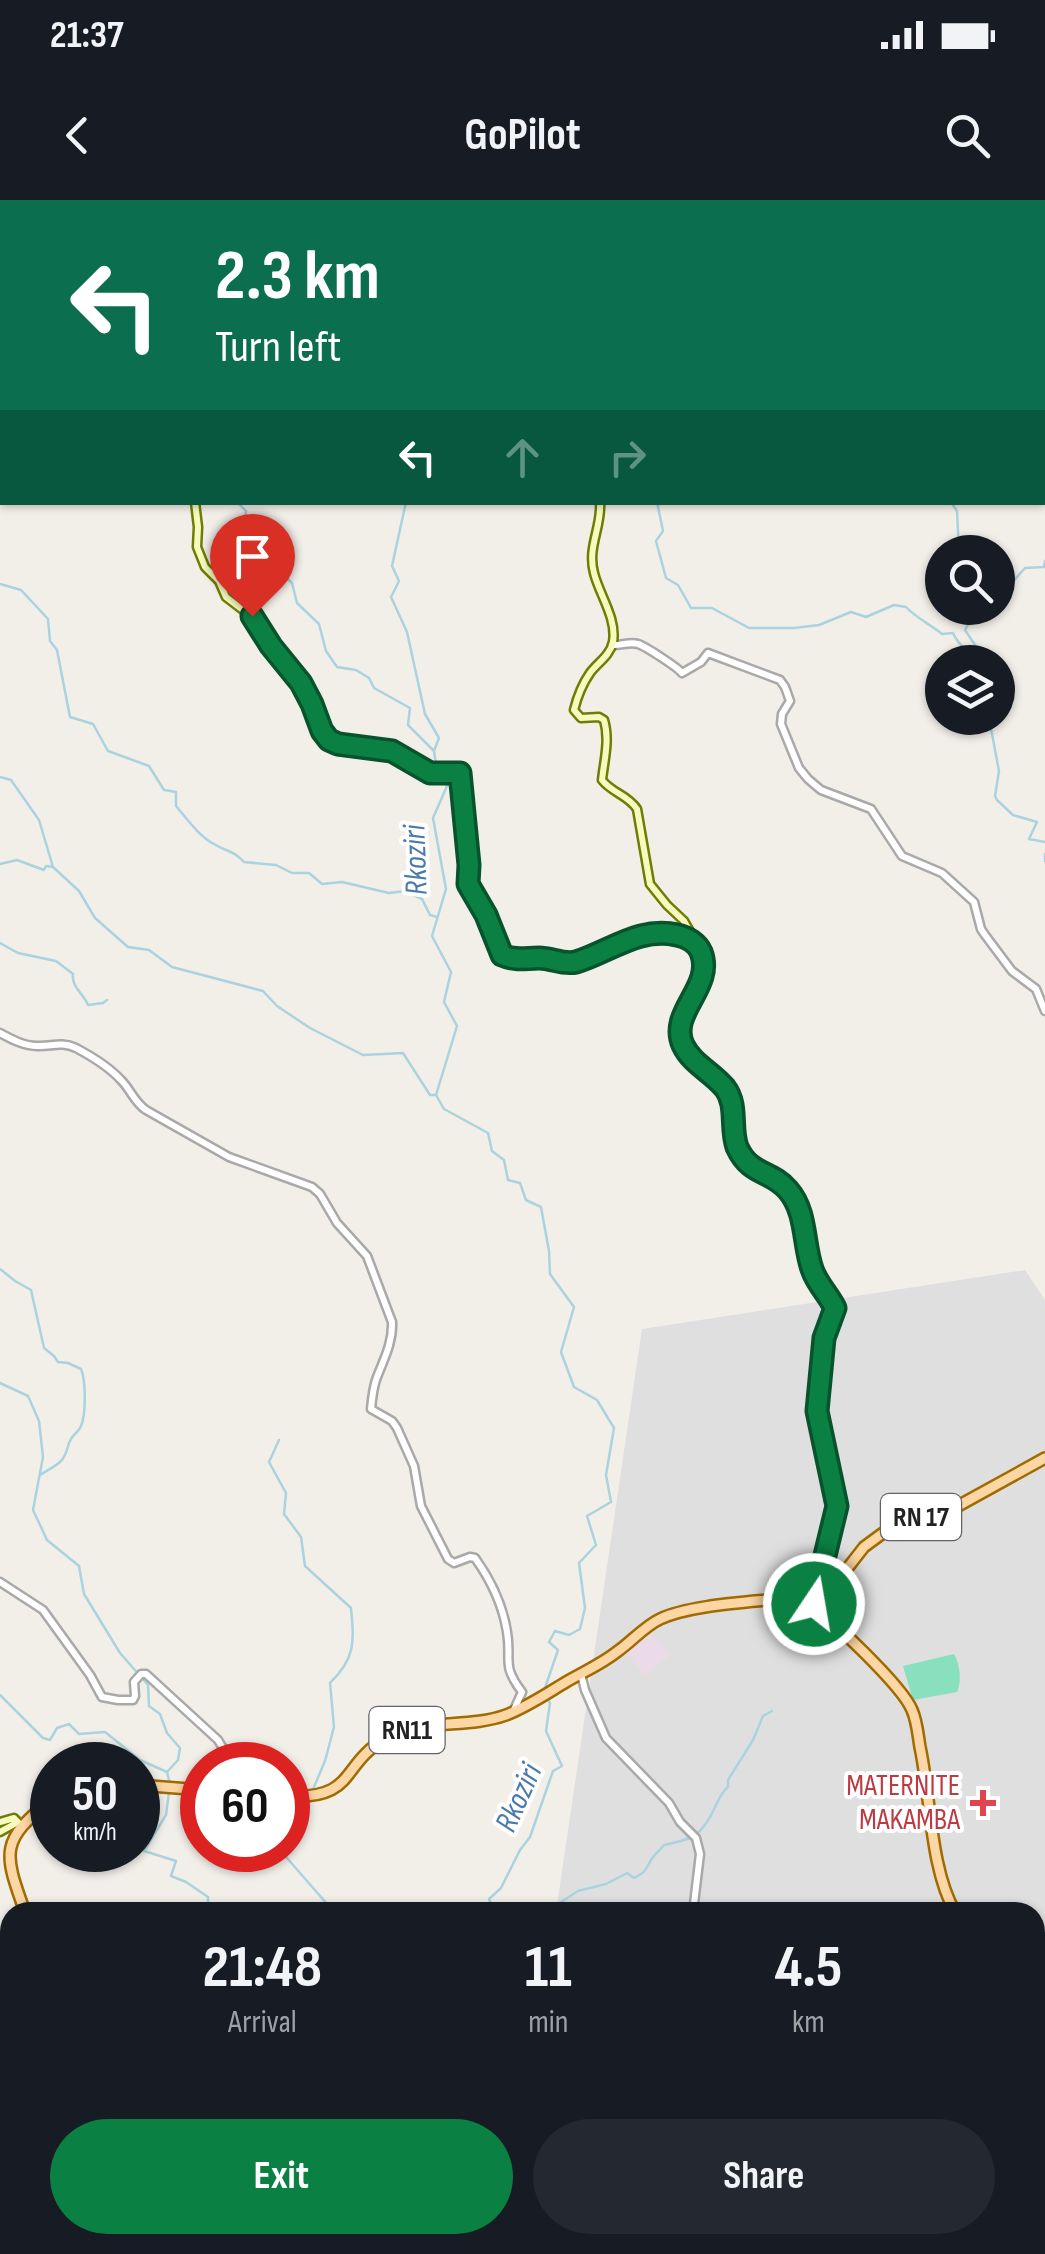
<!DOCTYPE html>
<style>
body{margin:0;font-family:"Sofia Sans Condensed",sans-serif;background:#242831;color:#f1f3f6;height:100vh;display:flex;flex-direction:column;font-size:38px;white-space:nowrap}
*{box-sizing:border-box;margin:0}
p{font-size:32px;color:#9ea1a6}
.icon{flex:none;width:55px;height:55px;fill:none;stroke:currentColor;stroke-width:2;stroke-linecap:round;stroke-linejoin:round}
.map{position:relative;flex:1;overflow:hidden}
.side{position:absolute;left:0px;top:1702px;width:1045px;height:352px;display:flex;flex-direction:column;background:#171b24;border-radius:30px 30px 0 0;box-shadow:0 2px 8px #0004}
.side>*{flex:none}
.hud{position:absolute;left:0px;top:0px;width:1045px;height:305px;box-shadow:0 2px 8px #0004;background:#0b6e4f;color:#fff;overflow:hidden}
.fabs{position:absolute;left:925px;top:335px;display:grid;gap:20px}
.fabs a{display:grid;place-items:center;width:90px;height:90px;border-radius:50%;background:#171b24;box-shadow:0 2px 8px #0004;font-size:50px}
.speed{position:absolute;left:30px;top:1542px;display:flex;gap:20px;font-size:50px;font-weight:700;text-align:center}
.speed>*{display:grid;place-content:center;width:130px;height:130px;border-radius:50%;background:#171b24;box-shadow:0 2px 8px #0004;line-height:1}
.speed small{font-size:25px;font-weight:400}
.speed .limit{border:15px solid #d22;background:#fff;color:#111}
.pin{position:absolute;display:grid;place-items:center;width:85px;height:85px;color:#fff;margin:-102px -42px;border-radius:50% 50% 50% 0;rotate:-45deg;box-shadow:0 0 10px #0007}
.pin .icon{rotate:45deg}
.me{position:absolute;width:110px;margin:-55px;rotate:12deg;stroke-linejoin:round;filter:drop-shadow(0 0 8px #0008)}
.turn{display:flex;align-items:center;gap:35px;height:210px;padding:0 50px;font-size:45px}
.turn .icon{width:130px;height:130px;stroke-width:2.5}
.turn b{display:block;font-size:70px;line-height:85px}
.lanes{display:flex;align-items:center;height:95px;padding:0 50px;background:#0003;justify-content:center;gap:50px;direction:ltr}
.lanes .off{opacity:.35}
.eta{display:flex;justify-content:space-evenly;align-items:center;height:170px;text-align:center}
.eta b{font-size:60px;font-weight:700;line-height:70px}
.button{display:flex;gap:20px;margin-top:auto;padding:20px 50px}
.button a{flex:1;height:115px;border-radius:60px;background:#0b8043;color:#fff;font-size:40px;font-weight:700;line-height:115px;text-align:center}
.button a+a{background:#242831;color:#f1f3f6}
.status{display:flex;justify-content:space-between;align-items:center;height:70px;padding:0 50px;background:#171b24;direction:ltr}
.status svg{height:28px;fill:currentColor}
header{display:flex;justify-content:space-between;align-items:center;height:130px;padding:0 50px;background:#171b24;font-size:45px;font-weight:700}
.map>svg:first-child{display:block}
.residential{fill:#e0dfdf}
.industrial{fill:#ebdbe8}
.farmland{fill:#eef0d5}
.pitch{fill:#88e0be}
.lines{fill:none;stroke-linecap:round;stroke-linejoin:round}
.stream{stroke:#aad3df;stroke-width:2.5}
.tertiary-casing{stroke:#a9a9a9;stroke-width:11}
.secondary-casing{stroke:#707d05;stroke-width:11}
.primary-casing{stroke:#a06b00;stroke-width:14}
.tertiary{stroke:#fff;stroke-width:6}
.secondary{stroke:#f7fabf;stroke-width:6}
.primary{stroke:#fcd6a4;stroke-width:9}
.route-casing{stroke:#07532c;stroke-width:25}
.route{stroke:#0b8043;stroke-width:18}
.health-dot{fill:#e0444e;stroke:#fff;stroke-width:4}
.labels{text-anchor:middle;dominant-baseline:central;stroke-width:8;stroke-linejoin:round;paint-order:stroke}
.shield{fill:#fff;stroke:#646464;stroke-width:2.5}
.shield-label{font-size:28px;font-weight:bold;fill:#222}
.health-label{font-size:30px;fill:#be3a42;stroke:#fff;text-anchor:end}
.water-label{font-size:32px;font-style:italic;fill:#4a7aab;stroke:#fff}
</style>
<div class="status"><b>21:37</b><svg viewBox="0 0 49 12"><path d="M0 12V9h3v3zM5 12V6h3v6zM10 12V3h3v9zM15 12V0h3v12zM26 1h20v11H26zM47 4h2v5h-2z"/></svg></div>
<header><svg class="icon" aria-label="back" viewBox="0 0 24 24"><path d="M15 5l-7 7 7 7"/></svg>GoPilot<svg class="icon" aria-label="search" viewBox="0 0 24 24"><circle cx="10" cy="10" r="6"/><path d="M15 15l6 6"/></svg></header>
<div class="map">
<svg width="1045" height="2054" viewBox="0 0 1045 2054">
<rect width="100%" height="100%" fill="#f2efe9"/>
<!-- residential -->
<path class="residential" d="M1025,1070L1045,1100V1876L1035,1882V1712H556L642,1129Z
M545,2045H766L756,2054H549Z"/>
<!-- industrial -->
<path class="industrial" d="M647,1428L670,1455L645,1475L623,1449Z"/>
<!-- farmland -->
<path class="farmland" d="M401,2045H503L507,2054H407Z"/>
<!-- pitch -->
<path class="pitch" d="M954,1454C960,1465 962,1481 957,1492L913,1500L903,1466Z"/>
<g class="lines">
<!-- stream -->
<path class="stream" d="M704,0V2
M240,2L241,0
M900,2V0
M237,302L246,311L245,319L251,328L246,336L264,341L266,346L260,351L272,357L275,367L292,383L297,403L319,424L326,451L337,467L356,470L369,478L374,488L410,508L408,525L434,551L438,577L447,586L433,618L446,689L432,736L451,772L444,802L457,826L436,895L444,909L488,933L492,951L504,960L508,980L520,983L526,1000L541,1007L549,1051L550,1074L574,1107L561,1152L574,1187L597,1200L614,1228L606,1275L611,1302L587,1316L596,1345L579,1363L585,1408L580,1429L569,1435L555,1431L549,1442L558,1450L544,1491
M406,302L392,366L399,381L391,397L407,432L425,514L439,538L434,551
M657,302L663,331L656,341L666,378L678,385L691,408H712L749,428H794L819,425L851,412L866,417L894,405L906,407C915,417 931,425 942,434L953,433C958,445 968,450 974,462
M951,302L957,311L959,352
M0,384L21,390L48,419L50,441L57,450L70,517L93,524L108,551L149,566L164,590L176,592V606C187,619 199,636 214,644C227,652 233,650 244,662L276,665L292,673H309L322,684L342,682L389,693L405,691L422,699L430,715L437,717
M998,390L1010,385L1025,368L1044,367L1045,361
M962,408L970,421L965,430L977,448L975,462
M972,419L987,408
M989,518L999,571L995,596L997,600L1013,615L1037,622L1029,639L1045,642
M0,577L11,580L39,620L53,667L79,691L95,718L128,747L149,750L172,767L263,791L277,806L310,828L363,855L403,853L430,895H435
M1045,654V661
M0,664L17,660L44,670L46,666L53,667
M0,743L18,753L56,761L73,774C71,787 84,794 88,805L103,803L107,800
M0,1069L15,1081L31,1090L44,1148L54,1156L58,1162L68,1163L81,1169C86,1180 86,1215 81,1226C79,1231 74,1234 71,1239C66,1247 68,1254 61,1261C55,1267 46,1271 40,1275
M0,1183L28,1196L39,1221L43,1257L33,1310L47,1340L79,1366L84,1394L120,1453L148,1485L149,1506L160,1514L167,1533L180,1548L178,1560L167,1572
M279,1240L269,1262L286,1293L284,1314L301,1337L305,1366L351,1408C354,1441 356,1458 330,1483L334,1527L325,1561L311,1594
M0,1495L43,1538L50,1540L57,1528L69,1524L79,1534L105,1532L140,1560L167,1572L170,1584
M169,1592L166,1615L144,1651L176,1661L171,1676L186,1682L208,1697V1712
M288,1638L310,1600
M280,1650L334,1712
M494,1712L489,1699L501,1688L520,1650L530,1637L553,1571L562,1566L546,1531L550,1503L547,1498
M546,1712L578,1691L606,1684L627,1673L634,1678C647,1671 644,1672 651,1660C654,1655 661,1649 664,1645C693,1639 702,1636 715,1607C719,1599 721,1593 728,1587V1580L753,1540L763,1516L772,1511
M0,2031L10,2033
M27,2045L35,2054
M194,2045L199,2054
M461,2045V2054"/>
<defs>
<path id="tertiary" d="M612,445C620,446 630,441 638,444C645,446 677,467 682,473L701,462L708,453L780,480L785,487L790,501L782,514L781,524L799,568L808,579L821,590L871,609L902,656L942,673L974,702L981,729L985,735L1012,771L1036,789L1045,811
M0,833C11,839 24,846 37,846C51,847 61,841 76,848C91,856 110,868 121,880C131,890 134,902 146,910L229,957L312,987L320,994L337,1023L367,1056L392,1122C393,1142 384,1159 377,1177C373,1187 372,1198 371,1209L392,1221L397,1228L414,1266L421,1306L448,1359L454,1363L470,1357L475,1358C490,1379 503,1406 507,1432C512,1462 501,1464 522,1492L513,1512
M0,1382L43,1410L90,1475L102,1497L118,1500H133L135,1496L134,1482L141,1474H146L218,1540L233,1565
M581,1474L585,1490L606,1538L669,1603L680,1622L696,1638L700,1654L693,1712
M596,2054L598,2045"/>
<path id="secondary" d="M659,2V0
M0,73L2,83
M195,302L198,327L197,347L205,367L219,381L226,397L252,417L274,451L291,468L308,495L325,536L338,544L392,551L430,573H461L469,665L468,684L485,712L502,755C516,761 525,758 539,758C552,758 563,766 576,762C610,752 640,726 677,735C687,737 696,743 701,752C715,787 668,812 683,845C693,866 719,874 729,895C739,918 728,946 749,966C763,979 782,979 792,996C806,1018 804,1045 812,1069C817,1083 828,1094 835,1108L824,1138L817,1211L837,1306L821,1372L825,1386
M600,302C602,327 587,347 594,373C599,394 617,418 613,442C610,456 597,463 590,473C583,483 577,498 574,510L581,518L599,517L604,520C610,540 604,561 602,580C612,593 628,595 637,609L650,684L667,705L684,721L697,744
M0,1622L14,1618L18,1622L0,1632"/>
<path id="primary" d="M810,1392L839,1379L864,1347L883,1333L938,1311L958,1306L1045,1258
M806,1399C829,1418 902,1485 912,1510C917,1521 918,1535 920,1547C931,1598 930,1668 955,1712
M138,1585L202,1590
M288,1596C357,1600 340,1563 387,1538C423,1518 467,1529 506,1515C527,1507 546,1494 566,1482C583,1472 602,1464 618,1451C632,1441 645,1426 660,1419C694,1403 763,1402 803,1396L806,1391L810,1395L808,1398L803,1396
M25,1712C3,1651 0,1641 52,1599
M0,1837L10,1800
M949,2054L953,2045"/>
</defs>
<!-- tertiary casing -->
<use href="#tertiary" class="tertiary-casing"/>
<!-- secondary casing -->
<use href="#secondary" class="secondary-casing"/>
<!-- primary casing -->
<use href="#primary" class="primary-casing"/>
<!-- tertiary -->
<use href="#tertiary" class="tertiary"/>
<!-- secondary -->
<use href="#secondary" class="secondary"/>
<!-- primary -->
<use href="#primary" class="primary"/>
</g>
<g class="lines">
<defs>
<path id="route" d="M252,416L271,446L301,483L312,504L322,531L329,540L338,544L392,551L430,573H460L469,665L468,684L486,715L502,755C516,761 525,758 539,758C552,758 563,765 576,762C609,752 640,726 677,735C687,737 697,743 701,752C715,787 668,812 683,845C692,864 712,872 725,888C738,905 730,928 737,947C750,976 771,970 788,990C807,1012 803,1043 812,1069C817,1084 828,1094 835,1108L824,1138L817,1211L837,1306L821,1372L825,1387L810,1392L814,1404"/>
</defs>
<!-- route casing -->
<use href="#route" class="route-casing"/>
<!-- route -->
<use href="#route" class="route"/>
</g>
<!-- markers -->
<path class="health-dot" d="M978 1588h10v10h10v10h-10v10h-10v-10h-10v-10h10z"/>
<g class="labels">
<!-- shield labels -->
<g class="shield">
<rect x="881" y="1294" width="80" height="46" rx="8"/>
<rect x="369.5" y="1507" width="75" height="46" rx="8"/>
</g>
<g class="shield-label">
<text x="921" y="1317">RN 17</text>
<text x="407" y="1530">RN11</text>
</g>
<!-- health labels -->
<g class="health-label">
<text x="960" y="1586">MATERNITE<tspan x="960" dy="34">MAKAMBA</tspan></text>
</g>
<!-- water labels -->
<g class="water-label">
<text transform="translate(416 660) rotate(-92)">Rkoziri</text>
<text transform="translate(519 1598) rotate(-66)">Rkoziri</text>
</g>
</g>
</svg>
<div class="fabs">
<a><svg class="icon" aria-label="search" viewBox="0 0 24 24"><circle cx="10" cy="10" r="6"/><path d="M15 15l6 6"/></svg></a>
<a><svg class="icon" aria-label="layers" viewBox="0 0 24 24"><path d="M12 4l9 5-9 5-9-5zM3 14l9 5 9-5"/></svg></a>
</div>
<div class="speed"><div>50<small>km/h</small></div><div class="limit">60</div></div>
<div class="pin" style="left:252px;top:416px;background:#d93025"><svg class="icon" aria-label="arrive" viewBox="0 0 24 24"><path d="M6 21V4h12l-3 4 3 4H6"/></svg></div>
<svg class="me" style="left:814px;top:1404px" viewBox="-20 -20 40 40"><circle r="17" fill="#0b8043" stroke="#fff" stroke-width="3"/><path d="M0-11L8 9 0 5-8 9z" fill="#fff"/></svg>
<div class="hud">
<div class="turn"><svg class="icon" aria-label="left" viewBox="0 0 24 24"><path d="M17 20v-9H6M10 6l-5 5 5 5"/></svg><div><b>2.3 km</b>Turn left</div></div>
<div class="lanes"><svg class="icon" aria-label="left" viewBox="0 0 24 24"><path d="M17 20v-9H6M10 6l-5 5 5 5"/></svg><svg class="icon off" aria-label="ahead" viewBox="0 0 24 24"><path d="M12 20V5M6 11l6-6 6 6"/></svg><svg class="icon off" aria-label="right" viewBox="0 0 24 24"><path d="M7 20v-9h11M14 6l5 5-5 5"/></svg></div>
</div>
<section class="side">
<div class="eta">
<div><b>21:48</b><p>Arrival</p></div>
<div><b>11</b><p>min</p></div>
<div><b>4.5</b><p>km</p></div>
</div>
<div class="button"><a>Exit</a><a>Share</a></div>
</section>
</div>
